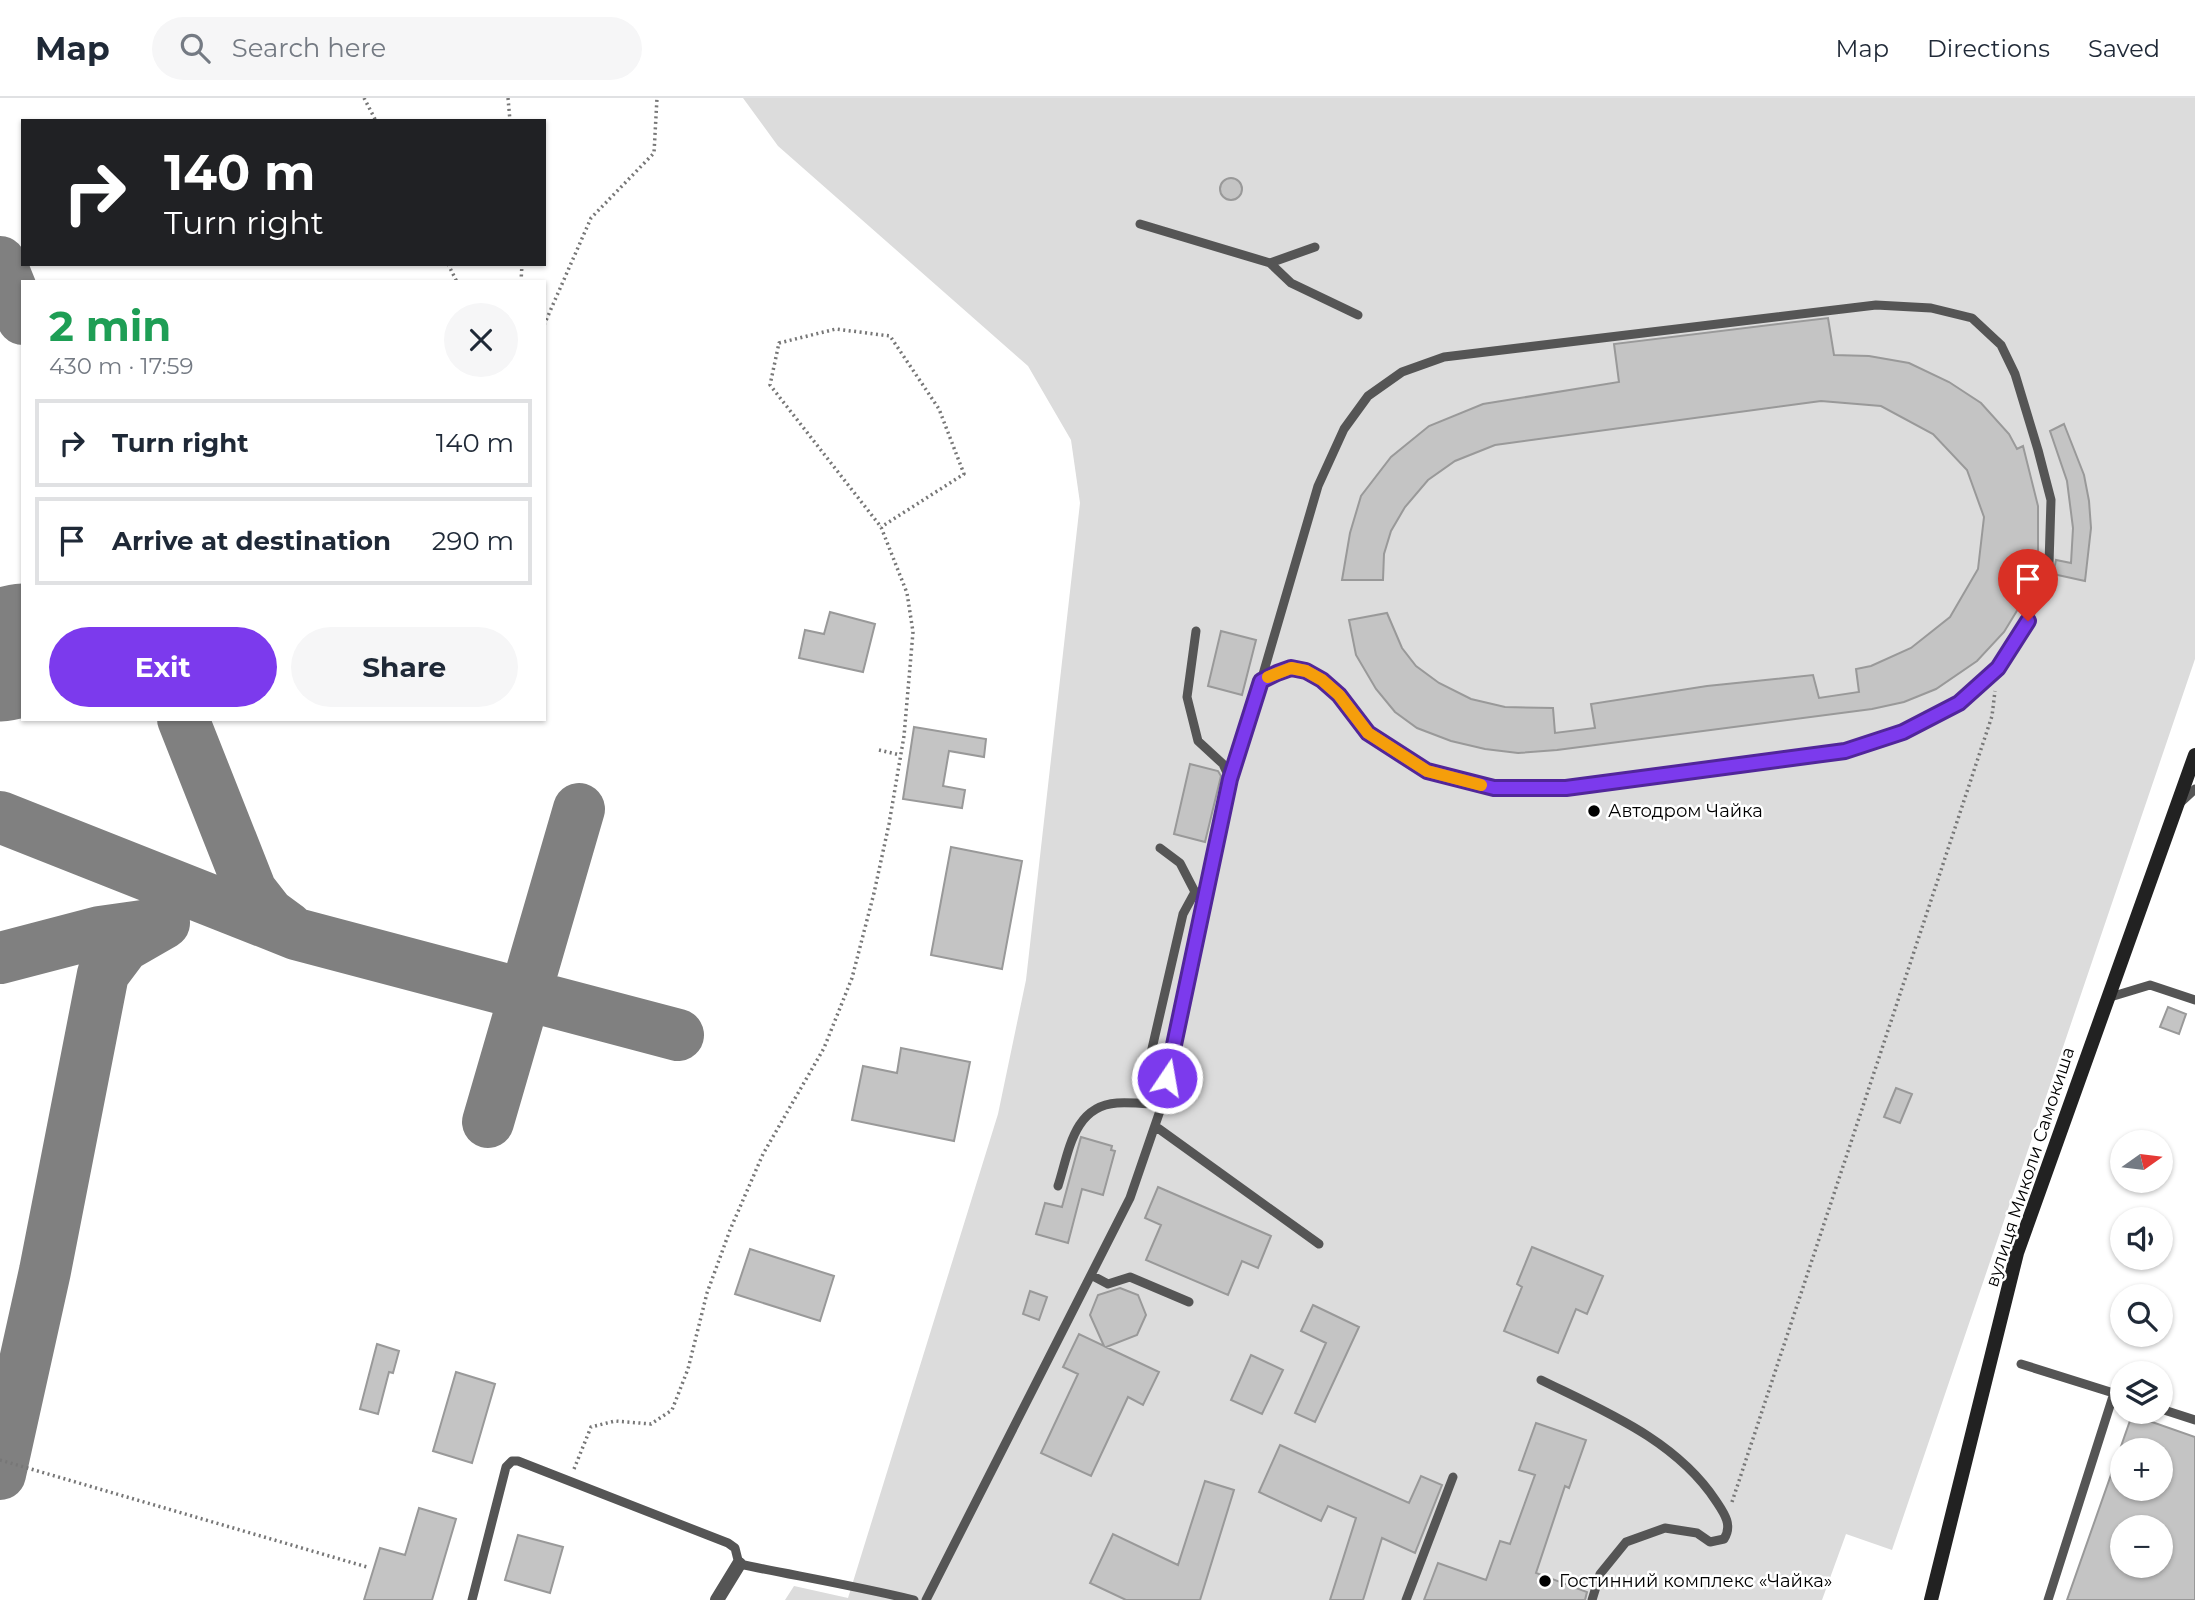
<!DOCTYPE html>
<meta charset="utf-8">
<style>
body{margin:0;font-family:Montserrat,sans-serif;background:#f6f6f7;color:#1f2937;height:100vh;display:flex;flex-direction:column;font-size:26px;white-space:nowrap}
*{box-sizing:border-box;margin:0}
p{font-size:23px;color:#747a83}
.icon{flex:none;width:38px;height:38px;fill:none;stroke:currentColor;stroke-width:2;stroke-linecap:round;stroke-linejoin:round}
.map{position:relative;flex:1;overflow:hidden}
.sheet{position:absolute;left:21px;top:182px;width:525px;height:441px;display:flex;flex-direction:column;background:#fff;border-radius:0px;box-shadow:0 2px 5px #0004}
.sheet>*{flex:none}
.hud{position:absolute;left:21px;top:21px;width:525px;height:147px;border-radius:0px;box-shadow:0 2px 5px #0004;background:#202124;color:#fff;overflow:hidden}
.needle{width:46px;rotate:76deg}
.tools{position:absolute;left:2110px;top:1032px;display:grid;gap:14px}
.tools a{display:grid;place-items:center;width:63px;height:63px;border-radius:50%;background:#fff;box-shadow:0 2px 5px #0004;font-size:35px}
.pin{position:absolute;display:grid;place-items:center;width:60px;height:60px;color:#fff;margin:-72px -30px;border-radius:50% 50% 50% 0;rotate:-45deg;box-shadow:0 0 7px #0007}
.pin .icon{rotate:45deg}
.me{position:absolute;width:77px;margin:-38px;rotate:12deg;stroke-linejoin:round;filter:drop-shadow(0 0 5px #0008)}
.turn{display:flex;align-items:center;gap:24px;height:147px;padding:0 28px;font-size:32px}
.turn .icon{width:91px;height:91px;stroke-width:2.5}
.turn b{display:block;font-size:49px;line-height:60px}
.round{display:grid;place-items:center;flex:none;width:74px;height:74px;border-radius:37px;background:#f6f6f7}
.summary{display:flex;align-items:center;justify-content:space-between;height:119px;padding:0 28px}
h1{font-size:42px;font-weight:700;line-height:52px;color:#1e9e55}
.cta{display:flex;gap:14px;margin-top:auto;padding:14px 28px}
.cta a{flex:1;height:80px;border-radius:42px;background:#7c3aed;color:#fff;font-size:28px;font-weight:700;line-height:80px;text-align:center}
.cta a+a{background:#f6f6f7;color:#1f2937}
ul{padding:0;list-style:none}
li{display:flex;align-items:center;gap:21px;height:88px;margin:0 14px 10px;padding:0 14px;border:4px solid #e0e1e3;border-radius:0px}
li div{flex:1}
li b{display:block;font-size:26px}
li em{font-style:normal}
header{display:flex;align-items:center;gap:42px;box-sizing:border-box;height:98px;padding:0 35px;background:#fff;border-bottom:2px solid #e0e1e3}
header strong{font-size:33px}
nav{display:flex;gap:38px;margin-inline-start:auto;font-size:24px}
.search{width:490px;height:63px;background:#f6f6f7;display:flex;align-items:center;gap:18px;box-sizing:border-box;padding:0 24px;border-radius:38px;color:#747a83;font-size:26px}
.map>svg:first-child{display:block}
.green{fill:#dcdcdc}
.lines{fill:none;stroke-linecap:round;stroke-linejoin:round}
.taxiway{stroke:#808080;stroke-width:52}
.runway{stroke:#808080;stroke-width:133}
.building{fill:#c4c4c4;stroke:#999;stroke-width:2;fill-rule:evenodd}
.path{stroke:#777;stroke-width:3.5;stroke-dasharray:2 3.5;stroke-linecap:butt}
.lane{stroke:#555;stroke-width:9}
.street{stroke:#555;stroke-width:14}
.secondary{stroke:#222;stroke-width:14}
.route-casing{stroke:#51269a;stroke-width:18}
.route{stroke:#7c3aed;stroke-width:12}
.slow{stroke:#f59e0b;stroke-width:12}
.poi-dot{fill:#000;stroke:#fff;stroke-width:2.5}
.labels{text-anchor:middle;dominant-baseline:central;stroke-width:5;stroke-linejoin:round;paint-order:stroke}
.poi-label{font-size:18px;fill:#000;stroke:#fff;text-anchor:start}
.street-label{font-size:18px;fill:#000;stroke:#fff}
</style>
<header>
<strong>Map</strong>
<div class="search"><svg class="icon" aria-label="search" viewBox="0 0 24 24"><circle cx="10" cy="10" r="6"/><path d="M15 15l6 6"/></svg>Search here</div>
<nav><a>Map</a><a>Directions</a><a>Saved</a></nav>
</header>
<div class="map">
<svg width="2195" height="1502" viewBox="0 0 2195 1502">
<rect width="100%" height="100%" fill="#fff"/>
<!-- green -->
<path class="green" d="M743,0H2195V561L1892,1452L1846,1436L1822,1502H785L794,1488L848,1500L998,1016L1026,882L1080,405L1071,342L1028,268L778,48Z"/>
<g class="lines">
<!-- taxiway -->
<path class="taxiway" d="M0,164L23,221
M183,621L251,793L269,816L288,830
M0,719L296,836L678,937
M0,860L100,834L157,826
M488,1024L579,711
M0,1376L45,1173L103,876L124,848L164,825"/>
<!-- runway -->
<path class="runway" d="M0,557L23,552"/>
</g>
<!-- building -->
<path class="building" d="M1220 91a11 11 0 1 1 22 0a11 11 0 1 1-22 0Z
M1828,220L1834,257L1869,258L1909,265L1949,284L1981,305L2009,336L2017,351L2023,348L2038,408V459H2042V465L2039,473L2034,472L2018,511L2004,534L1977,563L1936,591L1904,604L1872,611L1557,652L1518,655L1485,651L1451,643L1417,630L1395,614L1376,591L1356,557L1349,522L1387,515L1402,550L1416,568L1439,585L1471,601L1505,609L1553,610L1555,635L1595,630L1591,606L1707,588L1813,577L1819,600L1859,594L1856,571L1871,568L1911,550L1950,519L1978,471L1984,419L1967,372L1933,336L1881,308L1821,303L1495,347L1455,363L1428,382L1405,409L1391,433L1384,456L1383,482H1342L1350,435L1361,398L1391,359L1429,328L1483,306L1619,284L1614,246Z
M2064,326L2084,377L2089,403L2091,430L2085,483L2053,476L2056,462L2071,465L2073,430L2067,383L2050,333Z
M830,514L875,526L863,574L799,560L805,532L824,536Z
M1221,533L1256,542L1242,597L1208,588Z
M914,629L986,641L984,659L949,653L943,688L965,692L962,710L903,701Z
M1190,666L1218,673L1221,678L1205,744L1174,736Z
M951,749L1022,763L1002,871L931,857Z
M2168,909L2186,916L2179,936L2160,929Z
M901,950L970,964L954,1043L852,1022L863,968L897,975Z
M1896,990L1912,996L1900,1025L1884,1019Z
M1081,1039L1112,1048L1111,1052L1115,1053L1103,1097L1082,1091L1068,1145L1036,1136L1045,1105L1062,1109Z
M1158,1089L1271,1138L1258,1170L1242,1163L1228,1197L1146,1162L1161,1127L1145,1120Z
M1532,1149L1603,1178L1587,1216L1576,1211L1558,1255L1504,1233L1522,1189L1517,1186Z
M750,1151L834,1178L820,1223L735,1196Z
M1120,1190L1138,1197L1146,1217L1137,1237L1106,1249L1159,1274L1143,1307L1128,1299L1091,1378L1041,1355L1078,1276L1063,1269L1079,1236L1104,1248L1090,1217L1098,1197Z
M1030,1193L1047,1199L1039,1222L1023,1216Z
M1313,1207L1359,1229L1315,1324L1295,1315L1326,1245L1301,1233Z
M377,1246L399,1253L393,1275L389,1274L378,1316L360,1311Z
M1251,1257L1283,1272L1262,1316L1231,1302Z
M456,1274L495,1286L472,1365L433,1353Z
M2132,1317L2195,1339V1502H2067ZM2123,1353H2161V1391H2123ZM2123,1430H2161V1468H2123Z
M1536,1325L1586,1342L1569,1390L1565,1388L1536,1475L1587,1494L1585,1502H1424L1438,1465L1486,1482L1500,1443L1510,1446L1535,1377L1519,1372Z
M1280,1347L1409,1405L1421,1378L1442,1387L1415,1455L1382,1440L1363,1502H1330L1356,1420L1328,1408L1321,1423L1259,1394Z
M1205,1383L1234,1392L1200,1502H1126L1090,1485L1113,1436L1178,1467Z
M419,1410L456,1421L432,1502H364L380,1450L405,1457Z
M518,1437L563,1449L550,1495L505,1482Z"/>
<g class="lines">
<!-- path -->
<path class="path" d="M364,0L376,23
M508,0L510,23
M448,166L457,184
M521,184L522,166
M544,227L591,120L654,55L657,0
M879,652L900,657
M0,1362L367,1469
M574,1371L591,1329L615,1323L651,1326L672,1312L688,1271L707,1195L730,1132L763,1056L824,950L852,880L874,795L889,726L904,638L913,534L907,495L881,429L770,287L779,245L836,231L890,238L939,311L964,376L881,429
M1732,1404L1992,618L1995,593"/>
<!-- lane -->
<path class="lane" d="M1140,126L1270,165L1315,149
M1270,165L1291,185L1358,217
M1196,533L1187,599L1198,643L1223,666L1230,681
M2180,705L2195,691
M1160,750L1180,765L1195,794
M2107,900L2150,887L2195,902
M1145,981L1183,816L1195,794H1206
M1155,1028L1319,1146
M1058,1088C1069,1054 1073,1008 1117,1005C1132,1004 1147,1006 1162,1007
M1091,1177L1108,1186L1130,1179L1189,1204
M2021,1266L2123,1298
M1541,1282C1604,1313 1676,1342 1716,1403C1724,1415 1733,1427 1724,1441L1710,1444L1697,1435L1665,1430L1626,1444L1600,1476L1592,1502
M2161,1311L2195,1322
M472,1502L506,1369L512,1363H518L728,1445L735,1450L739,1466C797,1478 856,1488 914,1502
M926,1502L1130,1100L1162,1007L1230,681L1261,583L1318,388L1344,331L1368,298L1402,274L1444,259L1876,207L1931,210L1972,220L2001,247L2015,276L2038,352L2051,402L2049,466L2028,523L1998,570L1959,605L1903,634L1845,653L1565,690H1494L1427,673L1368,635L1339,597L1322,582L1306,573L1291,570L1277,575L1261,583
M1406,1502L1453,1379
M2048,1502L2114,1295"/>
<!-- street -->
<path class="street" d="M717,1502L739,1466"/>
<!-- secondary -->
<path class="secondary" d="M1931,1502L2017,1155L2195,657"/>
</g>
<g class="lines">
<defs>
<path id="route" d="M1167,980L1230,681L1261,583L1277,575L1291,570L1306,573L1322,582L1339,597L1368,635L1427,673L1494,690H1566L1845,653L1903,634L1959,605L1998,570L2028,523"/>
</defs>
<!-- route casing -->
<use href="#route" class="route-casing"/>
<!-- route -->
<use href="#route" class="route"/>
<!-- slow -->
<path class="slow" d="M1268,579L1291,570L1306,573L1322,582L1339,597L1368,635L1427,673L1481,687"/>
</g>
<!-- markers -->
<g class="poi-dot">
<circle cx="1594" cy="713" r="7"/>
<circle cx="1545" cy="1483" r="7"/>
</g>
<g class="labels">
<!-- poi labels -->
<g class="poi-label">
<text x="1608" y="713">Автодром Чайка</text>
<text x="1559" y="1483">Гостинний комплекс «Чайка»</text>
</g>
<!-- street labels -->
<g class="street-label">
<text transform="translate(2030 1069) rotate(-72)">вулиця Миколи Самокиша</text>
</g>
</g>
</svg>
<div class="tools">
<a><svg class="needle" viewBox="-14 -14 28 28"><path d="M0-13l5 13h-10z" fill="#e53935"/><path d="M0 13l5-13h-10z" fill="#747a83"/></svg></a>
<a><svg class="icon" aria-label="sound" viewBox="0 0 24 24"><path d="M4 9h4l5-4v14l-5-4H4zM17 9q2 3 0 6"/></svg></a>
<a><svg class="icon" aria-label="search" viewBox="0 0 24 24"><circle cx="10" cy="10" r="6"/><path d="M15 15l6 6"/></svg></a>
<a><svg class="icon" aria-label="layers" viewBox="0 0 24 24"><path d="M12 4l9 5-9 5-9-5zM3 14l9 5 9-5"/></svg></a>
<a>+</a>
<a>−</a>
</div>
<div class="pin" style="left:2028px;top:523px;background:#d93025"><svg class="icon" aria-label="arrive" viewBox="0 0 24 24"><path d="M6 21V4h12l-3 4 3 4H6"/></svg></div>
<svg class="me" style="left:1167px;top:980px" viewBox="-20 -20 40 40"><circle r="17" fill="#7c3aed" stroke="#fff" stroke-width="3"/><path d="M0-11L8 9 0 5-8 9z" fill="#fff"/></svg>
<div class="hud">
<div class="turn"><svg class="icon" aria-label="right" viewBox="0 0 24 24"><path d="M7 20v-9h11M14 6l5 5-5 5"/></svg><div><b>140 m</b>Turn right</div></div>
</div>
<section class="sheet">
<div class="summary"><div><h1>2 min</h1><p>430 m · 17:59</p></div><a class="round"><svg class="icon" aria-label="close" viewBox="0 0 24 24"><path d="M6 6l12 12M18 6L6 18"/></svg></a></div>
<ul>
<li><svg class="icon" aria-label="right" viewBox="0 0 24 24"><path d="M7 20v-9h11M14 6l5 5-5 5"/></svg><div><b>Turn right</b></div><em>140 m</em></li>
<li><svg class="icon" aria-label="arrive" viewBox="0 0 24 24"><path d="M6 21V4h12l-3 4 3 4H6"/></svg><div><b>Arrive at destination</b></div><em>290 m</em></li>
</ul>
<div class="cta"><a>Exit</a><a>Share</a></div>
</section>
</div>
